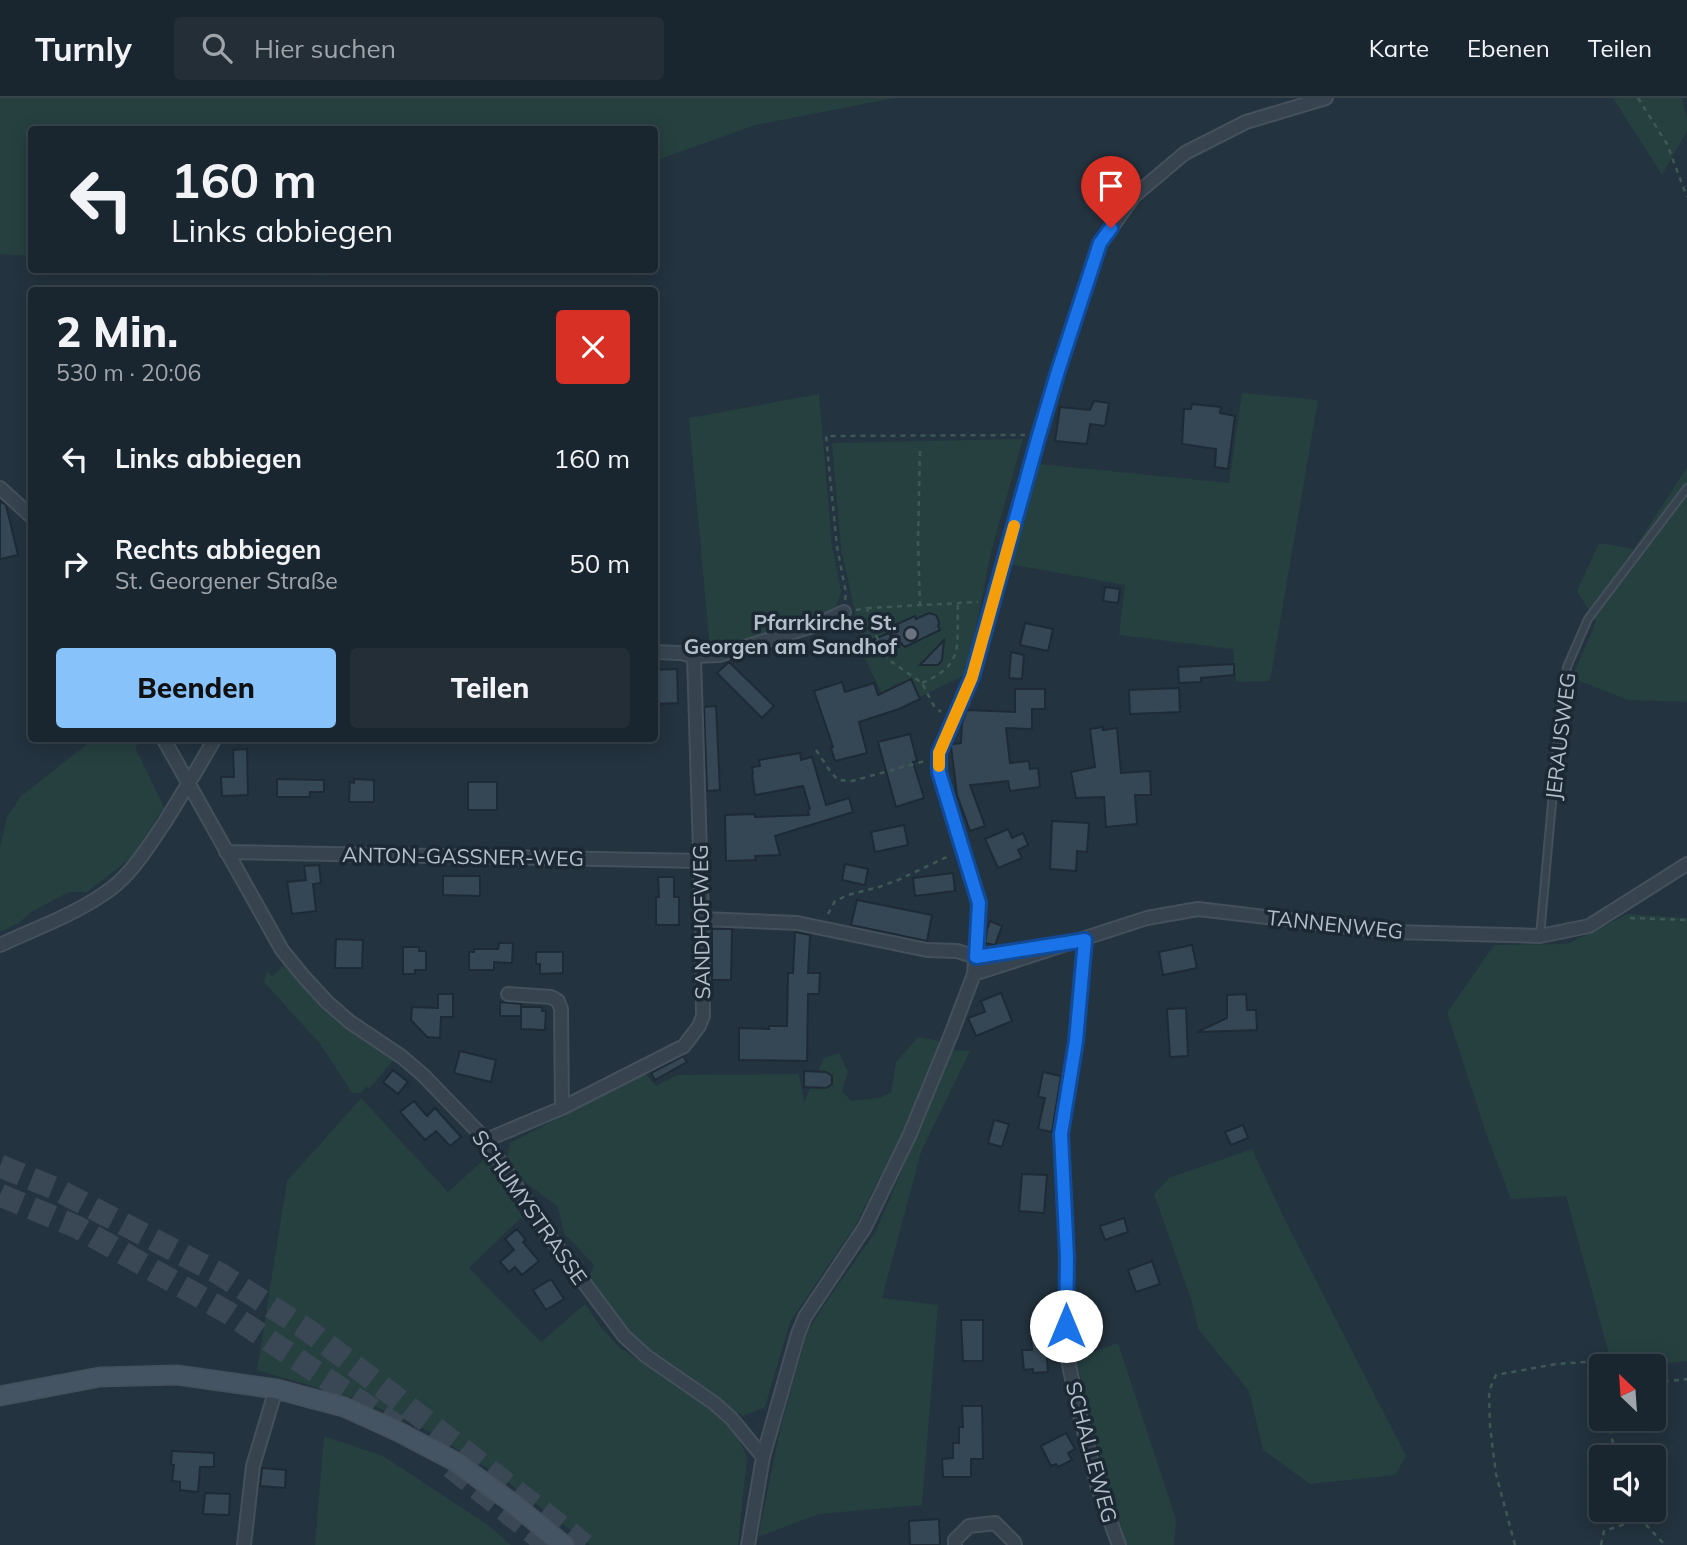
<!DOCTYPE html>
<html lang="de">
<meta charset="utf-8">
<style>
body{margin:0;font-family:Mulish,sans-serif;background:#232e37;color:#f1f3f6;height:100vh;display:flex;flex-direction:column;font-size:26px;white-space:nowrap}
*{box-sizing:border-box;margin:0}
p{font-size:23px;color:#9fa5aa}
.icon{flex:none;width:38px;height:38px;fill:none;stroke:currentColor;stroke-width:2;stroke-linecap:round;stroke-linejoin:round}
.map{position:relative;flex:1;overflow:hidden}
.panel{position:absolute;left:28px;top:189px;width:630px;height:455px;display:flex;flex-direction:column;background:#1a262f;border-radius:7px;box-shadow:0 4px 18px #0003,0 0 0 2px #38434b}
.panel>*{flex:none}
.guide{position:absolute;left:28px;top:28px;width:630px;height:147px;border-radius:7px;box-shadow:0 4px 18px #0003,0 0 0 2px #38434b;background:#1a262f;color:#f1f3f6;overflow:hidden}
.needle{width:46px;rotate:335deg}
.tools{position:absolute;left:1589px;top:1256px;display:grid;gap:14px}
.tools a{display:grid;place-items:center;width:77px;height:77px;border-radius:7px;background:#1a262f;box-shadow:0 4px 18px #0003,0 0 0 2px #38434b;font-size:35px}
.pin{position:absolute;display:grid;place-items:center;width:60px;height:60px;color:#fff;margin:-72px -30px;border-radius:50% 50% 50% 0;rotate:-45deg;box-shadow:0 0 7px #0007}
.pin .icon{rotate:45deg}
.me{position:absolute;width:77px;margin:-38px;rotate:0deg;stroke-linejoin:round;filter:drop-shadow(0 0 5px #0008)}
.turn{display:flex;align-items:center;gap:24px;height:147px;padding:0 28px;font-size:32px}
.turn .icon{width:91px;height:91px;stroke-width:2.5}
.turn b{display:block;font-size:49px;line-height:60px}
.round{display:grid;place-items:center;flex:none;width:74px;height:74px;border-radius:7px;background:#232e37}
.headline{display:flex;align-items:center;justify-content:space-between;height:119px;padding:0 28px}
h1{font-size:42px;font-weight:800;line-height:52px}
.action{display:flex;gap:14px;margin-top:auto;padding:14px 28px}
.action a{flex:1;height:80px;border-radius:7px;background:#87c2fb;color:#111;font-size:28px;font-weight:800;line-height:80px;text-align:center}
.action a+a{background:#232e37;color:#f1f3f6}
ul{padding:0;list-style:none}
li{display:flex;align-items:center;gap:21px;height:105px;padding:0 28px}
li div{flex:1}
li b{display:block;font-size:26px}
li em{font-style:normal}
header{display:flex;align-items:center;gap:42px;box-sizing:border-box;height:98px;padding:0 35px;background:#1a262f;border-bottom:2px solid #38434b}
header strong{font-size:33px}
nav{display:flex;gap:38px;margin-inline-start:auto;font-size:24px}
.search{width:490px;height:63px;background:#232e37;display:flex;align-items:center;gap:18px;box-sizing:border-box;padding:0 24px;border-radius:7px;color:#9fa5aa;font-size:26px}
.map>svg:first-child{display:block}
.green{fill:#25403f}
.building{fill:#354755;stroke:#1e2b36;stroke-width:2}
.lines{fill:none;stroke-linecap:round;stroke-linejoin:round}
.highway-tunnel{stroke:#394854;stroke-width:23;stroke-dasharray:23 11;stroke-linecap:butt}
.lane-casing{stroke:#44505b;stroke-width:10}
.street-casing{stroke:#44505b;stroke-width:16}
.secondary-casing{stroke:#44505b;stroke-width:21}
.path{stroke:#3e5856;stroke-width:2.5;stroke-dasharray:5 5;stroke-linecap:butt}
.lane{stroke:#37444f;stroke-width:6}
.street{stroke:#37444f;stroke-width:12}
.secondary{stroke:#455462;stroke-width:18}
.route-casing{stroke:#114b97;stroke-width:18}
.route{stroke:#1a73e8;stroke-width:12}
.slow{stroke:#f59e0b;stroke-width:12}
.worship-dot{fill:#6b7280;stroke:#1c2934;stroke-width:2.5}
.labels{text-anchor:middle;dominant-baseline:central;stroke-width:7;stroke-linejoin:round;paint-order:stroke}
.poi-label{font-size:21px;font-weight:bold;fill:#b4bfca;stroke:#1c2934;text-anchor:end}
.street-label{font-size:21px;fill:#b4bfca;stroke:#1c2934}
</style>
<header>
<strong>Turnly</strong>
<div class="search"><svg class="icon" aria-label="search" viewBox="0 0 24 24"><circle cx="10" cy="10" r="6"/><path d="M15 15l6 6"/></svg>Hier suchen</div>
<nav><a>Karte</a><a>Ebenen</a><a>Teilen</a></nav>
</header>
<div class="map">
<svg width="1687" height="1447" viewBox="0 0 1687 1447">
<rect width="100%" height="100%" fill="#23333f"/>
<!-- green -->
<path class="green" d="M0,0H895L755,27L655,63L654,32H32L31,158L0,156Z
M1613,0H1682L1687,21V33L1662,77Z
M235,172H344L325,178Z
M1242,295L1318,302L1270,583L1236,584L1233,551L1119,537L1125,487L1009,466L1039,366L1229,385Z
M819,296L832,449L841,493L836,510L820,521L710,552L689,320Z
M1023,341L991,454L967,576L920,599L912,582L882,596L862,554L853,505L841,450L832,345Z
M1687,369V604L1628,602L1572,580L1596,524L1577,493L1599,445L1634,451Z
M95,640L137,641L136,651L164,709L131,760L87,794H69L31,814L19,825L0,834V749L7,719L21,698Z
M1628,816L1687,820V1263L1643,1268L1612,1267L1566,1098L1511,1101L1487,1038L1447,915L1494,847L1567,846Z
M287,865L315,901L349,932L394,961L369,991L365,987V990L360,995H352L321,947L264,884L267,873L272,878Z
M918,939L940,943L903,1033L855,1128L790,1224L765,1309L743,1318L650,1253L617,1219L589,1179L594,1167L564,1135L558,1109L517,1078L507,1059L510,1045L645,975L656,988L677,977L799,976L804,1004L824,960L839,955L848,974L842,993L851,1003L878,1000L891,995L896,964Z
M953,952L970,953L921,1054L882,1200L938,1207L922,1407L819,1416L758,1439L780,1332L807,1234L829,1200L876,1133Z
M361,1000L448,1094L489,1057L522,1119L469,1170L541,1244L585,1206L601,1229L619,1249L720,1318L737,1337L747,1359L738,1447H590L497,1376L428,1333L366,1304L257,1272L287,1083Z
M1252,1051L1285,1122L1406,1358L1395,1377L1310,1386L1263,1352L1249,1293L1198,1231L1192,1204L1154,1096L1169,1080Z
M1118,1245L1176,1421L1174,1447H1126L1107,1389L1076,1260Z
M324,1338L383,1358L488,1427L511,1447H315Z"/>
<!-- building -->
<path class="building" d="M1094,303L1109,305L1105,328L1090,326L1087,346L1055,343L1060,309L1090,312Z
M1192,306L1221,309L1220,315L1235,318L1228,371L1215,369L1216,351L1182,346L1184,311H1191Z
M0,403L6,407L18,457L0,461Z
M1105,489L1120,491L1118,505L1103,503Z
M929,515L936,517L939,524L938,528L940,532L905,549L886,531L915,518L916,521Z
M1025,525L1053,531L1048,553L1020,547Z
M889,535L895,547L878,555L872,542Z
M944,542L942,562L938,567H920Z
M1011,554L1024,557L1022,581L1009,580Z
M729,564L774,608L762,620L717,575Z
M1234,566V577L1201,580V584L1179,585L1178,569Z
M677,571L678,605L654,606V572Z
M911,581L920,601L899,611L859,624L867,655L835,663L831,650L833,649L814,593L842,584L845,594L874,585L878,597Z
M1179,590L1180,614L1130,616L1129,592Z
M1015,591H1045V611H1032V631L1006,630L1010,665L1029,663L1030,671L1038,670L1040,689L1010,693L1008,683L970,687L985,728L970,733L957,697L951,648L952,646L961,645L962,625L967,612L1015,614Z
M716,608L720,692L707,693L704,609Z
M1103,629V632L1117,630L1121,675L1150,673L1151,697H1135L1137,726L1106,729L1104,699L1076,700L1071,674L1095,669L1090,631Z
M910,636L917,663L913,664L924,700L896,709L878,644Z
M247,651L248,697L222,698L221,679H234L233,652Z
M800,655L801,662L812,659L826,707L849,700L853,714L775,738L780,757L755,758L756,762L726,763L725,717L755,716V719L809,717L808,712L810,711L803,688L755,697L752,677L753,676L752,669L760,668L759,662Z
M277,681L324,682V694H310V699H277Z
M354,681L374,682V704H349L350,684L354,685Z
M468,684H497V712H468Z
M1052,723L1089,725L1087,754L1077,753L1076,773L1050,771Z
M904,727L908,747L875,754L871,734Z
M1008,731L1012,740L1023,735L1028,747L1018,752L1022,760L998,770L985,741Z
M845,766L868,771L865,787L842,782Z
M319,767L321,785L313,786L316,813L292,816L287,784L306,782L304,768Z
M953,775L955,793L915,798L913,780Z
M443,778H480V798L443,797Z
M658,779H674V799H679V827H656V799H659Z
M857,802L932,817L927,843L851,827Z
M990,823L1002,828L995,847L985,845L987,832Z
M712,831H732L731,882H712Z
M795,834L810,837L808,875H820L819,896H808L807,963L739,962V930L769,931V928H787L788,875H793Z
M336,841L363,842L362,870H335Z
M499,845H513L512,865L494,864V872H469V854H474V851H498Z
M1192,847L1197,870L1163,877L1159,854Z
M403,849H419V853H426V872H415V876H403Z
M536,854H563V875L540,876V866H536Z
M1001,895L1012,923L976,938L968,920L985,914L981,903Z
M438,896H453V919H441L440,940L427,939L411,922L412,909L438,910Z
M1246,896L1247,912H1256L1257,932L1197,934L1227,920V897Z
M500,904L521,906V909H542V913H546L545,932L521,931V910V918H500Z
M1186,910L1188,958L1170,959L1167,911Z
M460,953L496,962L491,984L454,975Z
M683,958L687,964L655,982L651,975Z
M393,972L408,984L398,996L383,984Z
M804,973L826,974L832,978V986L826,990L804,989Z
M1043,974L1061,978L1052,1034L1038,1031L1045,1000L1038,999Z
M414,1003L427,1018L435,1010L461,1039L450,1048L436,1033L425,1042L400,1014Z
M994,1022L1009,1026L1002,1049L988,1045Z
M1243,1027L1248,1040L1231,1047L1225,1034Z
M1022,1076L1047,1077L1044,1115L1019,1113Z
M1124,1120L1128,1134L1105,1142L1100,1128Z
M517,1131L526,1142L523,1144L539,1163L522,1177L515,1169L509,1174L500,1164L514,1152L505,1141Z
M1152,1163L1160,1186L1136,1194L1128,1172Z
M551,1181L564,1201L546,1212L533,1192Z
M961,1222H983V1263H963Z
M1044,1224L1048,1274L1033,1275V1271L1024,1272L1022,1252H1032L1030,1225Z
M962,1308H982L983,1361H971V1379H943L942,1361L953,1360V1345H959V1329H963Z
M1066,1335L1075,1351L1068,1355L1072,1362L1058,1369L1056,1366L1051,1368L1041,1348Z
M172,1353L214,1355V1369H200L198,1394L180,1392V1384L172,1383L174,1367H171Z
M262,1370L286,1372L285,1390L260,1388Z
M205,1395L230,1396L229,1417L203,1416Z
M939,1421L940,1447H910L909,1423Z"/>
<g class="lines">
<!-- highway-tunnel -->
<path class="highway-tunnel" d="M0,1068L54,1090L220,1176L309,1233L398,1301L585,1447
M0,1097L77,1129L227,1214L398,1329
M451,1369L548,1447"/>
<defs>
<path id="lane" d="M1540,838L1558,638L1567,569L1588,521L1687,390"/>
<path id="street" d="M0,390L32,419
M654,554L680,555L694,558L719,557L816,527L844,514
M163,640L282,852L304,879L327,904L350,924L402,959L423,977L486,1042L544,1131L624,1238L646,1258L714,1305L731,1320L763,1359L748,1447
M226,754L700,763
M702,821L797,825L927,852L957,853L976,859L1039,849
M1085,842L1076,943L1061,1036L1067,1159L1066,1228L1069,1267L1079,1313L1098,1390L1119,1447
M0,847C34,831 71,818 102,797C130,780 147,750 165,724C182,696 199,669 215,640
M974,876L1147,820L1198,811L1393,834L1540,838L1589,828L1687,766
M508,896L551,899L558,903L561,911L562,1010
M486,1042L562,1010L684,948L699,928L703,918L702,821L694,558
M763,1359L798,1236L805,1219L865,1129L910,1036L952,934L974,876L980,805L939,674V655L972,579L1039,337L1058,273L1100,146L1134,98L1185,55L1246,24L1326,0
M244,1447L253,1368L276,1291
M955,1447V1442L969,1428L995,1425L1014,1444L1015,1447"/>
<path id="secondary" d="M0,1298L100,1279L177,1277L276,1291L344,1309L399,1334L456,1364L511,1404L564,1447"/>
</defs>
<!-- lane casing -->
<use href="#lane" class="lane-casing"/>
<!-- street casing -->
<use href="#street" class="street-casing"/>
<!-- secondary casing -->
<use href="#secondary" class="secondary-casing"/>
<!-- path -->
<path class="path" d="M1638,0L1667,46L1687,99
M920,353L918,443L920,507
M845,502L846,495L837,449L826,338L1025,337
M867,510L978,504
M856,512L867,510L873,532L889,562L922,585L934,608L941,614
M922,585C966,566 956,547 958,505
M816,652L830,673L838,682L852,683L925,663
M828,816L835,803L848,797L879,789L898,782L951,757
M1630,820L1687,822
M1654,1285L1687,1281
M1608,1321L1616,1360
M1632,1412L1665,1447
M1515,1447L1496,1376L1490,1328L1489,1293L1496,1277L1556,1266L1599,1263L1603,1269
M1601,1447L1604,1433L1641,1421"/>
<!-- lane -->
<use href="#lane" class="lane"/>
<!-- street -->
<use href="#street" class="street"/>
<!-- secondary -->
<use href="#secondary" class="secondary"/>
</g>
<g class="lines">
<defs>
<path id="route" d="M1066,1228L1067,1159L1061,1036L1076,943L1085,842L976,859L979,805L939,674V655L972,579L1039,337L1058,273L1100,145L1111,130"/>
</defs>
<!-- route casing -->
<use href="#route" class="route-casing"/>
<!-- route -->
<use href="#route" class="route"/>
<!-- slow -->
<path class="slow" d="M939,668V655L972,579L1014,428"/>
</g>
<!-- markers -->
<circle class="worship-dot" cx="911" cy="536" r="7"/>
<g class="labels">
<!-- poi labels -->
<g class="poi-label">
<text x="897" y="524">Pfarrkirche St.<tspan x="897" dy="24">Georgen am Sandhof</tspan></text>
</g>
<!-- street labels -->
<g class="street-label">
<text transform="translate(1560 638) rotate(-83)">JERAUSWEG</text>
<text transform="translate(463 758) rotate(1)">ANTON-GASSNER-WEG</text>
<text transform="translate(701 824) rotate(-91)">SANDHOFWEG</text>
<text transform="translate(1335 826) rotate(6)">TANNENWEG</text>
<text transform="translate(530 1109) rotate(55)">SCHUMYSTRASSE</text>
<text transform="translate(1092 1354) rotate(75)">SCHALLEWEG</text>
</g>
</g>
</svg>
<div class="tools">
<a><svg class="needle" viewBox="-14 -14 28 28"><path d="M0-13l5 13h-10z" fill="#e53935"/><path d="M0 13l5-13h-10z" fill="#9fa5aa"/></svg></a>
<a><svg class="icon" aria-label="sound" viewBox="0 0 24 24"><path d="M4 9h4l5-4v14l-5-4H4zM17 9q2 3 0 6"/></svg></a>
</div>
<div class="pin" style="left:1111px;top:130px;background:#d93025"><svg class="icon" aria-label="arrive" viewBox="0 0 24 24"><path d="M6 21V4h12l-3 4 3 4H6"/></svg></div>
<svg class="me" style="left:1066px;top:1228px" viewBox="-20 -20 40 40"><circle r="19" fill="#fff"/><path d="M0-13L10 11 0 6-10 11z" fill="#1a73e8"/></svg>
<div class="guide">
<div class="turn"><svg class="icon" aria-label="left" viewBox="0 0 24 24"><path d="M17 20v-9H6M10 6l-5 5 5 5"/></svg><div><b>160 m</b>Links abbiegen</div></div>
</div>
<section class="panel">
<div class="headline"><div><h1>2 Min.</h1><p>530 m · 20:06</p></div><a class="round" style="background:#d93025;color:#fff"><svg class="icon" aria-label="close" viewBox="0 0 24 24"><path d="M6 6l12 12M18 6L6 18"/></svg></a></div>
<ul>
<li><svg class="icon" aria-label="left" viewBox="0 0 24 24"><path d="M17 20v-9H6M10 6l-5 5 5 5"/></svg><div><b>Links abbiegen</b></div><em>160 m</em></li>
<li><svg class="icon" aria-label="right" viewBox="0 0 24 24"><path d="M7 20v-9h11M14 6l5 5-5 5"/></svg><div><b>Rechts abbiegen</b><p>St. Georgener Straße</p></div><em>50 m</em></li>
</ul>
<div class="action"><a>Beenden</a><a>Teilen</a></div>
</section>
</div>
